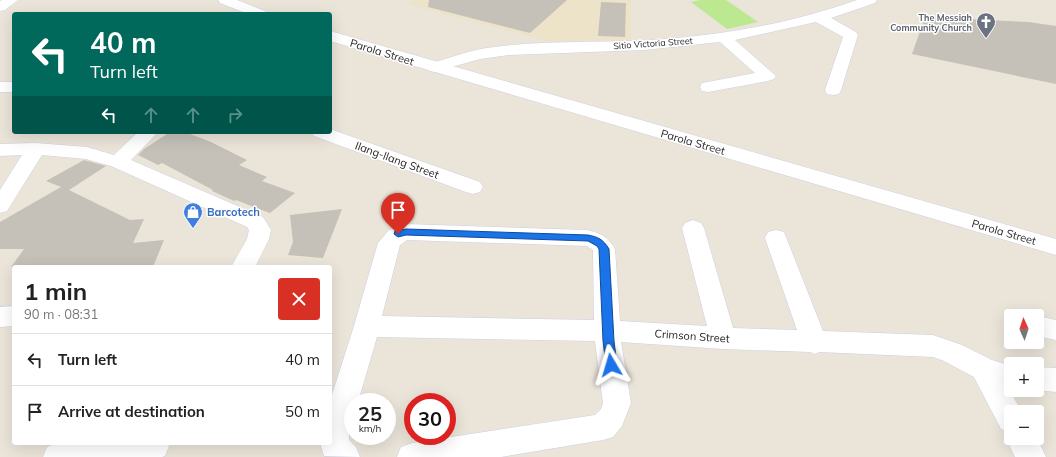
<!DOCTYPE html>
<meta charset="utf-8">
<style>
body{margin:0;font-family:Mulish,sans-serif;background:#f2f2f2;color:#222;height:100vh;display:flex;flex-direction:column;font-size:15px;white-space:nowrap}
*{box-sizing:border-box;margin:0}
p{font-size:13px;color:#767676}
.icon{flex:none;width:22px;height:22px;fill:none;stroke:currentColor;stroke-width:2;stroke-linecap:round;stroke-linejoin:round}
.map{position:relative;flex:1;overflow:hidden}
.side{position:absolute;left:12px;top:265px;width:320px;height:180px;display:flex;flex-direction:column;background:#fff;border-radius:4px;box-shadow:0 4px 16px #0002}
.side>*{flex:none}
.top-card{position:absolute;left:12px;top:12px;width:320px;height:122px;border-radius:4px;box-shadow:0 4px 16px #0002;background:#00695c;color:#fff;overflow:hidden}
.needle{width:26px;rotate:357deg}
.tools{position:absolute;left:1004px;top:309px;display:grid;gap:8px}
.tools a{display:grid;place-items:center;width:40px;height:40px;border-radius:4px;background:#fff;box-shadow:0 4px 16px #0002;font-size:20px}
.speed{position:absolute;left:344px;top:393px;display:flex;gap:8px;font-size:20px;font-weight:700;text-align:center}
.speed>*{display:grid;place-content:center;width:52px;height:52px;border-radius:50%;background:#fff;box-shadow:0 4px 16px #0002;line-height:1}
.speed small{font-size:10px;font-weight:400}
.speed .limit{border:6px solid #d22;background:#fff;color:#111}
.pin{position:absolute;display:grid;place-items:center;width:34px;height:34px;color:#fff;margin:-41px -17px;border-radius:50% 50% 50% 0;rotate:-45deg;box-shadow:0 0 4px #0007}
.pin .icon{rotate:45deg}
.me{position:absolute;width:44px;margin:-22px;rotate:353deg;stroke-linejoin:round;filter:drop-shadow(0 0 3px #0008)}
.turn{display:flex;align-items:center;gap:14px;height:84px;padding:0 12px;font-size:18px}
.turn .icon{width:52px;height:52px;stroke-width:2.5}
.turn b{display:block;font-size:28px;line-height:34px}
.lanes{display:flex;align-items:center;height:38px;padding:0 12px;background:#0003;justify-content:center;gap:20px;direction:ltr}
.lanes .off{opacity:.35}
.round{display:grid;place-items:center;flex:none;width:42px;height:42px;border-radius:4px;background:#f2f2f2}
.headline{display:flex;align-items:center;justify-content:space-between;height:68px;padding:0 12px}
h1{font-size:24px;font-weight:700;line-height:30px}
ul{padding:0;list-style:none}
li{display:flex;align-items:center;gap:12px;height:52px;padding:0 12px;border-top:1px solid #e0e0e0}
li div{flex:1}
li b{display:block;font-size:15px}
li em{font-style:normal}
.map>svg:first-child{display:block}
.education{fill:#ece3c8}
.pitch{fill:#bce891}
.building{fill:#c5c1b9}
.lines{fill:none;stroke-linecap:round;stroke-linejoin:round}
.street-casing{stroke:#ced0e1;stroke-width:1}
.secondary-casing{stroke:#ced0e1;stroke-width:1}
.street{fill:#fff;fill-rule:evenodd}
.secondary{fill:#fff;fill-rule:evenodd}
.route{fill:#1a73e8;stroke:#114b97}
.labels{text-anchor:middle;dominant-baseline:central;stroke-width:3;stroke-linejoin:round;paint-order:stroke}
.far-worship-label{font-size:9px;font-weight:bold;fill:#5b616d;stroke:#fff;text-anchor:end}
.far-street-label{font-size:9px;fill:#272727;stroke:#fff}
.street-label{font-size:11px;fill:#272727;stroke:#fff}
.shop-label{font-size:11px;font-weight:bold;fill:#366cbe;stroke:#fff;text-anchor:start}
</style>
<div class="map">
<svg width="1056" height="457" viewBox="0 0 1056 457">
<rect width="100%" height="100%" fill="#eae4d9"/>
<!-- education -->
<path class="education" d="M414,0H631V40L547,41L408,4Z"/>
<!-- pitch -->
<path class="pitch" d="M701,0H726L758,22L727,29L691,2Z"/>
<!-- building -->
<path class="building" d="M429,0H567L530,33L428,7Z
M601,2L626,3L625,37L598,36Z
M925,17L1028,22L1056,26V84L912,54Z
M170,132H185L211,142L247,160L239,165L267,177L262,181L295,193L270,213L236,200L234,201L212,191L213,190L162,163L158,165L138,155L144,149Z
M84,160L106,166L69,190L130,220L144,219L133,243L164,240L153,267H11L24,249H0V222L61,187L46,181Z
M342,209L323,258L288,255L293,242L290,215Z"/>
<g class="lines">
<defs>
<path id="street" d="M2,0H18L5,10L0,11V1Z
M857,0H877L875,3L831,18L856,32L858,35L841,90L839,94L833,95L827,94L825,90L843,37L816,22L735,40L776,76L774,79L768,81L708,92L702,91L700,87L702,83L755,73L720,42L644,50L509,55L480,59L434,72L428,70L426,67L428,64C448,59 467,51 487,48C546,39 606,44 665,39C730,34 795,22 857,0Z
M0,82H14V92H0Z
M330,129L480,182L483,187L480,192L473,194L466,192L314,136L312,132H330Z
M138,132H158L131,160L263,217L271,230L269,239L255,267H231L247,239L249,230L247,227L111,166L86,159L42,155L7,211L0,213V190L22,155L0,156V144L36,143L87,147L114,155Z
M693,220L701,223L704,228L733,328L797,330L765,238L768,232L776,230L784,232L823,331L933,335L962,345L992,360L1011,366V390L1009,389L1022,412H1011V438H1037L1046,457H1015L1006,438L1009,432L1001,429L974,377L944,361L933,357L819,352L815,354L810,352L723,349L621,342L631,403L622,426L613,437L603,440L501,457H397L401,447L412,443L595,415L601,409L603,403L595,341L377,337L358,402H353V419L349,434V440L356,447L360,457L324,456L320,443H330V401L354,326L378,243L389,230L406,224L587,230C601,233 608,237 615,249L620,321L707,326L682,228L685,223ZM407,240L587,246L593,250L594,320L382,316L400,245Z
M14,306V326L0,327V307Z
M1036,316H1037L1056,320V340L1037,336Z
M1037,367L1056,368V392L1035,390H1037Z
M57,443H168L169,446L165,456L162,457H43L47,447Z"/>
<path id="secondary" d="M218,0H237L265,11L267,14H248L220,3Z
M330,31L1056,239V255L330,41Z"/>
</defs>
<!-- street casing -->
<use href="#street" class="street-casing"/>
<!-- secondary casing -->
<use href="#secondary" class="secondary-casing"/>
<!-- street -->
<use href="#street" class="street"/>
<!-- secondary -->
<use href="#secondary" class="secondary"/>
</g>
<!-- route -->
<path class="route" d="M406,229L588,235C598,237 603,239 609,249L614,341L617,365L615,368L611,369L607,368L606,365L603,341L599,249L597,246L588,241L406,235L398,237L394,234L395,231Z"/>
<!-- icons -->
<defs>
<symbol id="church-pin" viewBox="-11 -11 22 30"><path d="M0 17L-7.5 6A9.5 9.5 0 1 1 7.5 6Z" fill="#6b7280" stroke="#fff"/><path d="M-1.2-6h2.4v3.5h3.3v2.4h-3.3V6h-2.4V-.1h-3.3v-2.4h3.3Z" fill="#fff"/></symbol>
<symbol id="shop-pin" viewBox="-11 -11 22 30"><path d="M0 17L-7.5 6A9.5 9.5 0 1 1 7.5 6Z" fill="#3f7fe0" stroke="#fff"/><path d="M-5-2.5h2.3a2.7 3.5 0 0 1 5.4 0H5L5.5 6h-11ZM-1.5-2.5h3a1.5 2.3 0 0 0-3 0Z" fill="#fff"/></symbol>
</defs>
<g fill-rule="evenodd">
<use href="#church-pin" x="975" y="11" width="22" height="30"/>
<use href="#shop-pin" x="182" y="201" width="22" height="30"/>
</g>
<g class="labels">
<!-- far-worship labels -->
<g class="far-worship-label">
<text x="972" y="17">The Messiah<tspan x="972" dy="10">Community Church</tspan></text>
</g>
<!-- far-street labels -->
<g class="far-street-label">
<text transform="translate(653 43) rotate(-4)">Sitio Victoria Street</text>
</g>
<!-- street labels -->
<g class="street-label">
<text transform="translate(382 52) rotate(17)">Parola Street</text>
<text transform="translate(693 142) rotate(16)">Parola Street</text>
<text transform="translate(397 160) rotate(20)">Ilang-llang Street</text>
<text transform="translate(1004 232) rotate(16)">Parola Street</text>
<text transform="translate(692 336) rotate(4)">Crimson Street</text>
</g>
<!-- shop labels -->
<g class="shop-label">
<text x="207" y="212">Barcotech</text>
</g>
</g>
</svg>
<div class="tools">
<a><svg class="needle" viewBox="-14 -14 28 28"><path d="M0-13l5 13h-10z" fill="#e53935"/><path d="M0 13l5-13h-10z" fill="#767676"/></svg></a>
<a>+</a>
<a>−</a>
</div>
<div class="speed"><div>25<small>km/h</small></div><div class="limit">30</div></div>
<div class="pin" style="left:398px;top:234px;background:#d93025"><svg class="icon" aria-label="arrive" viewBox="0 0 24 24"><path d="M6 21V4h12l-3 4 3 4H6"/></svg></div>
<svg class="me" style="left:611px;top:365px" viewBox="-20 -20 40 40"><path d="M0-17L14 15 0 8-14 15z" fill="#1a73e8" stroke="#fff" stroke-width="4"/></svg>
<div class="top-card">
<div class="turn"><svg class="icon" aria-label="left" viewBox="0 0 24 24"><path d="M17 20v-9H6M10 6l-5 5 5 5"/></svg><div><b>40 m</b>Turn left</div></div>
<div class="lanes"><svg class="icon" aria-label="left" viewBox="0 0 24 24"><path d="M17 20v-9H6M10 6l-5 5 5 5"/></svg><svg class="icon off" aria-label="ahead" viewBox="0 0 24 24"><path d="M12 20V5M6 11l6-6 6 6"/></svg><svg class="icon off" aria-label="ahead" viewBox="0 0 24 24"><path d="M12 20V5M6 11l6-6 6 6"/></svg><svg class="icon off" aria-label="right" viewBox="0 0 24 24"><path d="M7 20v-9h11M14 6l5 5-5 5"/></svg></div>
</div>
<section class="side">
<div class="headline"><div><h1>1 min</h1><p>90 m · 08:31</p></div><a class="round" style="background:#d93025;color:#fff"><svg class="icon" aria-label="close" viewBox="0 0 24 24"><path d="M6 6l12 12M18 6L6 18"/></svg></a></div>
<ul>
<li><svg class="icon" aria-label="left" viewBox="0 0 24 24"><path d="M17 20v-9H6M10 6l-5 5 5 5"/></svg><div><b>Turn left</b></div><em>40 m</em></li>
<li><svg class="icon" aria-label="arrive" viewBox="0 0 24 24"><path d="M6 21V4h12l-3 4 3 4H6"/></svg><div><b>Arrive at destination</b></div><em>50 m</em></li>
</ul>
</section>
</div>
